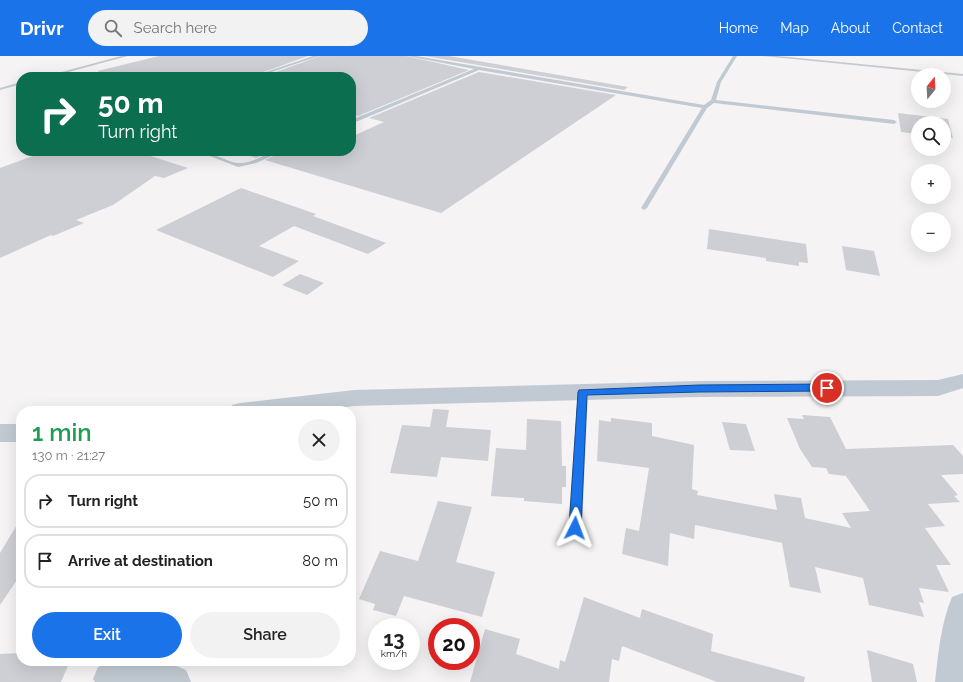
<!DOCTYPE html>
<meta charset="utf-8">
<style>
body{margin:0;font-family:Raleway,sans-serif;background:#f2f2f2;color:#222;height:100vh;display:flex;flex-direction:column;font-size:15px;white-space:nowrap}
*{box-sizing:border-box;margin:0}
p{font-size:13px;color:#767676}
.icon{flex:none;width:22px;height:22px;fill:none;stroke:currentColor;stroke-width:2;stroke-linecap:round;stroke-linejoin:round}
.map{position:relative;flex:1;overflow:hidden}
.drawer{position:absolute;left:16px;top:350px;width:340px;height:260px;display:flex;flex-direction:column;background:#fff;border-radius:16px;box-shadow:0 4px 16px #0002}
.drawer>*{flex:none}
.banner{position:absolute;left:16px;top:16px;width:340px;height:84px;border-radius:16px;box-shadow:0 4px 16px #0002;background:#0b6e4f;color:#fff;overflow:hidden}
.needle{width:26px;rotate:18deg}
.buttons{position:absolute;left:911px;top:12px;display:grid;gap:8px}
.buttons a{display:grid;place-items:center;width:40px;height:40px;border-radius:50%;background:#fff;box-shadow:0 4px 16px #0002;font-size:20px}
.speed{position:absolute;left:368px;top:562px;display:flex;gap:8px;font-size:20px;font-weight:700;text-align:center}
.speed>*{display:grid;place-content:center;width:52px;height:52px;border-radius:50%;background:#fff;box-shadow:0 4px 16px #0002;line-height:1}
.speed small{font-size:10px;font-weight:400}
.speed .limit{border:6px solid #d22;background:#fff;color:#111}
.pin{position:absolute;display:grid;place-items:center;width:34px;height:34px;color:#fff;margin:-17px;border:2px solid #fff;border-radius:50%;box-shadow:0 1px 4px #0007}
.me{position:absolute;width:44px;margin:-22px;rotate:3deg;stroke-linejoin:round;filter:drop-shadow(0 0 3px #0008)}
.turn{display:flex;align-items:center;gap:14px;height:84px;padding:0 16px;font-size:18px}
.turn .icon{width:52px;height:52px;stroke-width:2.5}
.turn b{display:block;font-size:28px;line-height:34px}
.round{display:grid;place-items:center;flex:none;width:42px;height:42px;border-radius:21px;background:#f2f2f2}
.overview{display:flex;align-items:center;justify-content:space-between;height:68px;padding:0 16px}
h1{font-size:24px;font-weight:600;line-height:30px;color:#1e9e55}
.button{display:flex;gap:8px;margin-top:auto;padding:8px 16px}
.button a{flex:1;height:46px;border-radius:24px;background:#1a73e8;color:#fff;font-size:16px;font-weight:600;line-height:46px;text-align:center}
.button a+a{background:#f2f2f2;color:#222}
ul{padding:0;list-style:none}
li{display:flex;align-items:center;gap:12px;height:54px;margin:0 8px 6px;padding:0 8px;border:2px solid #e0e0e0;border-radius:16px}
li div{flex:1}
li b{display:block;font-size:15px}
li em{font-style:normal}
header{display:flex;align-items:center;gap:24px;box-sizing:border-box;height:56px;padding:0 20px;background:#1a73e8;color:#fff}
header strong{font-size:19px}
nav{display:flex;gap:22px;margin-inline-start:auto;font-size:14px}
.search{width:280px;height:36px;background:#f2f2f2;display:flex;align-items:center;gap:10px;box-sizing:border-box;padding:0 14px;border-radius:22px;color:#767676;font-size:15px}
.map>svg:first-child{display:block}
.building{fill:#cdcfd5}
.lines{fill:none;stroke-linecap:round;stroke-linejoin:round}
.service{fill:#c1cad2;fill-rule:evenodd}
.minor{fill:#c1cad2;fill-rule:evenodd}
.route{fill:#1a73e8;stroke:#114b97}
</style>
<header>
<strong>Drivr</strong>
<div class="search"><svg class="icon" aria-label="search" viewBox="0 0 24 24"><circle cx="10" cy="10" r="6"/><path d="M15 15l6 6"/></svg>Search here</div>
<nav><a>Home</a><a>Map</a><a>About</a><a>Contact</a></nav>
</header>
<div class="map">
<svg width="963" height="626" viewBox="0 0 963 626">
<rect width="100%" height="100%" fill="#f5f3f3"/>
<!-- building -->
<path class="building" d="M159,0H308L250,21H98V15Z
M320,0H406L469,14L358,60L351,58V21H262Z
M425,0H449L628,31L624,34Z
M479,16L616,39L441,157L265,104L284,95H351V81L384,66L369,62Z
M898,57L948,63L953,82L944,81V67H918V78L901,76Z
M47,95H135L188,112L164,122L155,120L113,149L76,164L84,167L53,180L51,179L0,202V112Z
M248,95H273L256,102L247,99Z
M241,132L316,158L313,160L386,187L368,198L294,170L259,190L299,205L273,221L156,174Z
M709,173L806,188L808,207L799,206V210L766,205V202L707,193Z
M842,190L874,195L880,220L846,214Z
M300,218L324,227L307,239L282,229Z
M433,353L449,354L446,371L491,374L488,405L441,401L437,421L390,417L402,369L430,371Z
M802,359L830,361L846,393L953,389L963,400V418L941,419L958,439L954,440L960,446L928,448L945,470L925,472L951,509H936L949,536L919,532L924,547L919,546L924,561L869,549L863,522L815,511L821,537L790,531L782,487L695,469L694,483L670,477L668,510L622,498L626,472L639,475L649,412L597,405L599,364L611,366V362L652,367V380L694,389L692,433L698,435L697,439L777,454L774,438L801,442L805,462L851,472L842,457L870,455L846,420L829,418L826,412L812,411L800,393L787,362L804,363Z
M527,363L561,365L562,410H566V431H562V448L524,445V442L491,440L496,392L526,394Z
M722,366L746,368L755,395L730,394Z
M438,445L472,451L456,506L495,516L482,561L404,540L396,560L373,554L375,548L359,543L380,495L418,505Z
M21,462V518L0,549V497Z
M584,541L640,562L642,553L713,578L711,595L805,621L804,626H717L622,590L619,605L612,603L609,626H470L485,573L520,583L516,598L559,613L560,604L565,606Z
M867,594L913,608L917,626H872Z
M21,597V605H70L61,626H0V598Z"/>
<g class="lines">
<!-- service -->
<path class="service" d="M121,0H128L50,21H43Z
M313,0H319L257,21H251Z
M407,0H416L704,49L711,44L717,26L733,0H737L721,26L716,44L894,64L897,66L894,68L714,47L707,52L647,152L644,154L641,152L702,52L479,14L351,68V64L474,13Z
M763,0H778L963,18V20Z
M21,26V28L0,34V32Z
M197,95C214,95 225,106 238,107C254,108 267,95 283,95L256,107L238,111Z
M583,332L587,333L588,336L582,472L580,476L575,478L570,476L568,472L578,336L579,333Z"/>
<!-- minor -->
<path class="minor" d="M963,318V332L938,340L699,341L354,350L310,355H229L232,349L240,347L354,334L699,325L938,324Z
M0,368H21V386H0Z
M963,537V626H935C938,598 941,567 952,541Z
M110,606L174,609L186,614L191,626H95L93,623L98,611Z"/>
</g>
<!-- route -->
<path class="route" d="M827,328L831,332L827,335L699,336L587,339L581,472L579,476L575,477L570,476L569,472L578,336L579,334L699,329Z"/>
</svg>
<div class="buttons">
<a><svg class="needle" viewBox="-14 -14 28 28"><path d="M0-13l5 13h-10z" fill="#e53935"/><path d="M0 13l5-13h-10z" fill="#767676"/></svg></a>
<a><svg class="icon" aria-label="search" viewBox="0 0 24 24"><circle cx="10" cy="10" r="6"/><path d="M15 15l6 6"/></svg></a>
<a>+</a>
<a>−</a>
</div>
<div class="speed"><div>13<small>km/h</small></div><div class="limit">20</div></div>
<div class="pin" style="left:827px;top:332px;background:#d93025"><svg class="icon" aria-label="arrive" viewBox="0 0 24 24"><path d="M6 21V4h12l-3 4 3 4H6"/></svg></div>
<svg class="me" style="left:575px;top:472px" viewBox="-20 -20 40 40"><path d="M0-17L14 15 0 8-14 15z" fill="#1a73e8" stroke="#fff" stroke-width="4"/></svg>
<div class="banner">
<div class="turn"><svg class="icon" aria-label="right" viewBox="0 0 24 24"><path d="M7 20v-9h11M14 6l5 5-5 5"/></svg><div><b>50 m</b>Turn right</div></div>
</div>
<section class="drawer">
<div class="overview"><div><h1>1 min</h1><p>130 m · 21:27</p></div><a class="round"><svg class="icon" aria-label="close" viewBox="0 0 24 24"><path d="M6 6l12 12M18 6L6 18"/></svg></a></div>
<ul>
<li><svg class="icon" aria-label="right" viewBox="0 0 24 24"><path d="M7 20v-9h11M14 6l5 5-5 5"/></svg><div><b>Turn right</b></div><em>50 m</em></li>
<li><svg class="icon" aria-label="arrive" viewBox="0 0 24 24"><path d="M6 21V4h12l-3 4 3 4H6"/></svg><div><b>Arrive at destination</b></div><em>80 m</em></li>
</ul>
<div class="button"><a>Exit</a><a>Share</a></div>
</section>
</div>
